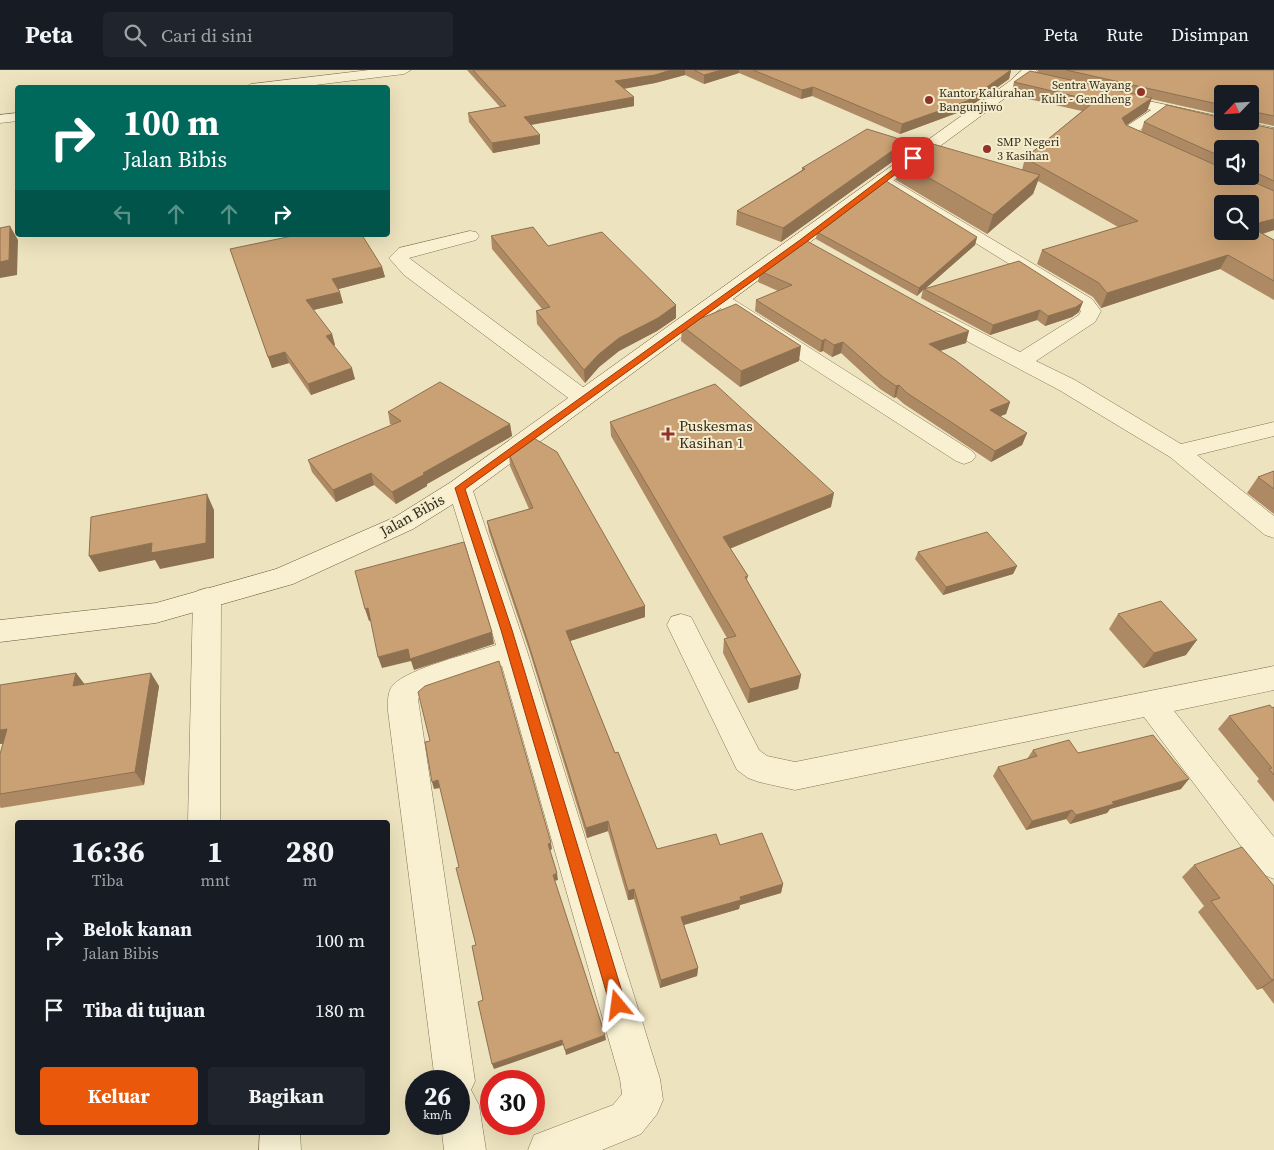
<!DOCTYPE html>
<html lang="id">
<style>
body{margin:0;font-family:"Source Serif 4",serif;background:#20242c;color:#f1f3f6;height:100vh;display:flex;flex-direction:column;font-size:19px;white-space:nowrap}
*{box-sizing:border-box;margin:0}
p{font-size:16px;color:#9ea1a6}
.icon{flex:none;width:28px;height:28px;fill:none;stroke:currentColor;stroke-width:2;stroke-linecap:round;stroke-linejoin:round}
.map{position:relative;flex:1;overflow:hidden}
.sheet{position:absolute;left:15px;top:750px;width:375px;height:315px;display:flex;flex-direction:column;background:#171b24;border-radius:5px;box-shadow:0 5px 20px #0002}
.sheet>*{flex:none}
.guide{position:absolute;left:15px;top:15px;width:375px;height:152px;border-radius:5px;box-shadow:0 5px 20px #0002;background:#00695c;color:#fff;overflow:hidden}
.needle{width:32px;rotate:245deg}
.controls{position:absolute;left:1214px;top:15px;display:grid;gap:10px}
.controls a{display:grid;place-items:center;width:45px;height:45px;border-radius:5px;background:#171b24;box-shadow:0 5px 20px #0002;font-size:25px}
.speed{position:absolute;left:405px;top:1000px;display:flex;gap:10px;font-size:25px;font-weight:700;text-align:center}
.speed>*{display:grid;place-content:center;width:65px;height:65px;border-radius:50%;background:#171b24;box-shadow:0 5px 20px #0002;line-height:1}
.speed small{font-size:12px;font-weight:400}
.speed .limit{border:8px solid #d22;background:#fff;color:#111}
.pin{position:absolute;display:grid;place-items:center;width:42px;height:42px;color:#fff;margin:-21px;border-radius:10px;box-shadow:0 2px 8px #0006}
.me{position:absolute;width:55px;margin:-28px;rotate:344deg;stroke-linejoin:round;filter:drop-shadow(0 0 4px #0008)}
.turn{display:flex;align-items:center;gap:18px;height:105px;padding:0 25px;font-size:22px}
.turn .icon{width:65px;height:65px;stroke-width:2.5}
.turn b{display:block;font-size:35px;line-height:42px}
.lanes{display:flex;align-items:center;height:48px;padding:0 25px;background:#0003;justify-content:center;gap:25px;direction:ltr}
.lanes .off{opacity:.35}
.eta{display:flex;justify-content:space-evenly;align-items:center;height:85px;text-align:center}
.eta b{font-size:30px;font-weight:700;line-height:35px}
.cta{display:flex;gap:10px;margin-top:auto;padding:10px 25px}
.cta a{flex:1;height:58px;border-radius:5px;background:#ea580c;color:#fff;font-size:20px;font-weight:700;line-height:58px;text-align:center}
.cta a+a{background:#20242c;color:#f1f3f6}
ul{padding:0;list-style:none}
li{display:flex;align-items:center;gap:15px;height:70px;padding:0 25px}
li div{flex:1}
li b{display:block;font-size:19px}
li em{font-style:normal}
header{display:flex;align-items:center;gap:30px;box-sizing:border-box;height:70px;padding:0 25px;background:#171b24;border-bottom:1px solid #363941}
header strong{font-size:24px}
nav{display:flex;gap:28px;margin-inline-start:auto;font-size:18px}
.search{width:350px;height:45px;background:#20242c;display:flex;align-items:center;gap:12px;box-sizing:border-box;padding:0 18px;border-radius:5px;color:#9ea1a6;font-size:19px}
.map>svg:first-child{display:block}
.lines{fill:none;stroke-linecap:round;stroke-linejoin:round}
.minor-casing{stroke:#847457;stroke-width:1}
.secondary-casing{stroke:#66553b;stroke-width:1}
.minor{fill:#f8f0d1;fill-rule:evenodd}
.secondary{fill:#f8f0d1;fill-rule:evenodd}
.wall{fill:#ae8a64;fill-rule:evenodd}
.shaded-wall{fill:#8d7151}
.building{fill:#caa174;stroke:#8d7151}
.route{fill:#ea580c;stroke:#983908}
.poi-dot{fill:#923228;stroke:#f4edcd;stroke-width:2}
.labels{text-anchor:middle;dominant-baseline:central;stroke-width:4;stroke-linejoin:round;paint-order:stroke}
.far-poi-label{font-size:12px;fill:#342a1c;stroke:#f4edcd;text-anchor:start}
.poi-label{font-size:15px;fill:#342a1c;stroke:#f4edcd;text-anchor:start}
.street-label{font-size:15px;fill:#342a1c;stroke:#f4edcd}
</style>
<header>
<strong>Peta</strong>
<div class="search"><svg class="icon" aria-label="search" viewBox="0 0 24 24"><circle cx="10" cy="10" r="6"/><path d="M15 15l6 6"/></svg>Cari di sini</div>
<nav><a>Peta</a><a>Rute</a><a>Disimpan</a></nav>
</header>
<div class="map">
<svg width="1274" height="1080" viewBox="0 0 1274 1080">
<rect width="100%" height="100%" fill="#ede3be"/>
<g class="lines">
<defs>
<path id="minor" d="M369,0H411L404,4L291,18H244L251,14Z
M1159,35L1166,39L1164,42L1136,63L1157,73L1160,76L1157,79C1144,83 1127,72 1119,62L1122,59Z
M18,43V51L0,53V45Z
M883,104L1092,229L1101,241L1095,252L1036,291L1075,310L1181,374L1274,352V366L1197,385L1274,446V468L1265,465L1170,387L1059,320L929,251L926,247L929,243L936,241L943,243L1020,282L1079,245L1081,241L1061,226L877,112L875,109L877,106Z
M470,161L476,162L479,166L476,170L409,188L591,323L594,328L591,333L583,335L575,333L404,205L389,188L399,178Z
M721,224L728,226L972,381L976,386L972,391L964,394L956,391L714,234L711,230L714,226Z
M460,410L469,412L472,418L527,581L660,1009L663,1030L657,1044L641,1064L602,1080H528L534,1065L613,1035L622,1024L620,1009L502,596L426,622L418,629L475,1011L471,1020L479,1035L486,1080H444L441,1054H459V1011H435L388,641C388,632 387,622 393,615C409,598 472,583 496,575L448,418L451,412Z
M207,518L217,521L221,528L220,752H188L193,528L197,521Z
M681,544L691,547L759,680L767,686L795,692L1274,596V620L1174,641L1274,767V809L1262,804L1144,647L795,720L759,712L748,708L737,700L667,555L671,547Z
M260,1062H300L301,1080H259Z"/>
<path id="secondary" d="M1022,0H1037L1020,17L469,424L413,459L293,514L156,553L0,572V550L156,533L276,499L395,447L451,412L1010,11Z
M1112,23L1222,47V51H1241L1274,58V68L1107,30L1105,27L1107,24Z"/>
</defs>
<!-- minor casing -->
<use href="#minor" class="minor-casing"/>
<!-- secondary casing -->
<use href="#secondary" class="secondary-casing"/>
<!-- minor -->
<use href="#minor" class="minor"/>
<!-- secondary -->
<use href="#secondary" class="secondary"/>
</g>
<!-- wall -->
<path class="wall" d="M467,0H1011L1009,9L965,40L900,64L812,26L801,29L739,3L704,14L685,5L655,13L624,19L634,36L531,55L540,65V74L493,83L469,52L468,43L500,37Z
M1038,0H1274V56L1250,51V24H1222V45L1151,29L1147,41L1126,55L1141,62L1144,52L1274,59V160L1263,164L1274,170V230L1220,199L1101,238L1093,227L1037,194L1042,180L1118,157L1038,111L1033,124L987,164L896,110L900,91L1022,100L1025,88L1082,41L1011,25L1014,12L1037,2ZM1222,79H1250V106H1222Z
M906,71L903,84L781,172L736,155L737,141L802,100V98Z
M817,162L977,167L975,175L926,218L1079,242L1072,247L1045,256L1037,250L990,265L921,228L923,220L917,226L816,169Z
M491,166L548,176L676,235V248L657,261L619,281L599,297L585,313L537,254L536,241L542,239L492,179Z
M230,179L382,197L385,207L338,219L343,233L313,240L332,264L335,275L334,276L355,309L311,325L289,293L272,298Z
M760,201L966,273L940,281L1010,332L1006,344L999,346L1027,363L1022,375L991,392L904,334L896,327L894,328L880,319L841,283L832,287L823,281L820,282L755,241L756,230L778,221L758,212Z
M682,256L799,291L740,317L681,271Z
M388,342L510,354L512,366L427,414V416L396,434L374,415L336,432L312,402L308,390L392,355L390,354Z
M610,352L831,437L730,478L748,506L747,510L801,605L798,619L748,633L723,583L724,569L727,568L611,366Z
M509,384L645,536V547L570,571L615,683L657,779L720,775L783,814L781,823L740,835L739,839L684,855L698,898L697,906L660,918L634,829L628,830L608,761L587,768L529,580L489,462L487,451L529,439L510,396Z
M1274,401V444L1247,423L1258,407Z
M918,482L1017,496L1013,504L943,525L915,489Z
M1118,544L1186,585L1143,598L1109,559Z
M76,603L84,614L159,616L144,715L1,738L0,737V684L3,674H0V615Z
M1274,637V732L1257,711L1259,709L1218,659L1229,646Z
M1033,680L1078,683L1181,719L1110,739L1107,743L1070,754L1066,749L1026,760L993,706L998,697L1027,689Z
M1194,795L1274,816V934L1262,918L1257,920L1198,842L1204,836L1182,807Z"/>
<!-- shaded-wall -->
<path class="shaded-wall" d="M671,0H685V5L655,13L615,20V11Z
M721,0H739V3L704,14V5Z
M1011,0L1009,9L965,40L900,64L902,54Z
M813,17L812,26L801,29L802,20Z
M634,27V36L524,56V47Z
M1152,28L1147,41L1118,61L1122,48Z
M540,65V74L493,83L492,73Z
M906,71L903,84L781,172L783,158Z
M1040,105L1033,124L987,164L993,145Z
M1274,149V160L1241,170L1250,161V155Z
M10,156L18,170L17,205L0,208V192Z
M977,167L975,175L925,219H924L917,226L919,218Z
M1228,185L1220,199L1101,238L1107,223Z
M382,197L385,207L335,220L332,209Z
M340,222L343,233L309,241L306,230Z
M1083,232L1079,242L1072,247L1045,256L1048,246Z
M676,235V248L657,261L619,281L599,297L585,313L584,300L599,284L619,268Z
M1040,240L1037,250L990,265L993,255Z
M969,261L966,273L926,285L929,274Z
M332,264L335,275L329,277L326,266Z
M825,269L823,281L820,282L822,271Z
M843,272L841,283L832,287L834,275Z
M801,276L799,291L740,317L741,301Z
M285,282L289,293L272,298L268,287Z
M352,298L355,309L311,325L308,314Z
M899,315L896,327L894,328L896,316Z
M1010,332L1006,344L986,352L990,340Z
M510,354L512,366L427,414V416L396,434L392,422L423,403Z
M1027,363L1022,375L991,392L995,381Z
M371,403L374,415L336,432L333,420Z
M834,423L831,437L722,482L723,467Z
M207,424L214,440V488L160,499L155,490L99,502L89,486L152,473Z
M1017,496L1013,504L943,525L946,517Z
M645,536V547L567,572L566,561Z
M368,538L372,550L369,551L365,539Z
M492,562L494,574L414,600L411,591L382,598L378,587L408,579Z
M1197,570L1186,585L1143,598L1154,583Z
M76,603L86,616H73Z
M151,603L159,616L144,715L135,702Z
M801,605L798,619L748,633L750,619Z
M7,659L19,671L0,674V660Z
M1189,709L1181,719L1110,739L1107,743L1070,754L1076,745L1112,732Z
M438,710L440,718L434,719L432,712Z
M1072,740L1066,749L1026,760L1032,751Z
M608,751V761L587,768L586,758Z
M551,773L552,779L549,781L548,774Z
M557,803L558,810L554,811L553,805Z
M783,814L781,823L740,835L739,839L680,856L681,847L740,827Z
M634,819V829L628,830V821Z
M698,898L697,906L660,918L661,910Z
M1274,909V910L1262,918L1257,920Z
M605,965L606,970L566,985L565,980Z
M562,970L563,975L494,999L492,994Z"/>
<!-- building -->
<path class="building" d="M473,0H671L655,5L615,11L634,27L524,47L540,65L492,73L468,43L506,36Z
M694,0H721L704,5Z
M753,0H1011L967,31L902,54L813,17L802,20Z
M1066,0H1274V46L1250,41V24H1222V35Z
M1030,1L1152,28L1122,48L1126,55L1222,98V106H1240L1274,121V149L1250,155V134H1222V161H1250V157L1274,170V211L1228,185L1107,223L1099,213L1042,180L1138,151L1025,88L1095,31L1014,12Z
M1167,35L1222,48V51H1238L1274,59V111L1250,100V79H1222V87L1144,52Z
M867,59L906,71L783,158L737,141L805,99L802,98Z
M926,72L1040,105L993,145L900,91Z
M886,111L977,167L919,218L817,162Z
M10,156L9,190L0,192V158Z
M533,157L548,176L602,162L676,235L658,248L619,268L599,284L584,300L536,241L550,237L491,166Z
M297,165H362L382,197L332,209L340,222L306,230L332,264L326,266L352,298L308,314L285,282L268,287L230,179Z
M807,171L969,261L929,274L955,290L1010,332L990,340L1027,363L995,381L907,323L899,315L896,316L883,307L843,272L834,275L825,269L822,271L756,230L792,215L760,201Z
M1019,191L1083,232L1076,237L1048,246L1040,240L993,255L924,219Z
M736,234L801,276L741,301L682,256Z
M440,312L510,354L423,403L425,404L392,422L371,403L333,420L308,390L401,351L388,342Z
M715,314L834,423L723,467L748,506L745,507L801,605L750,619L724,569L736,566L610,352Z
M532,367L557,382L645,536L566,561L615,683L618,682L657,779L716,764L720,775L762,763L783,814L740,827L741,830L681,847L698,898L661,910L634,819L628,821L608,751L586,758L527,569L487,451L533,438L509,384Z
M1274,401V419L1258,407Z
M207,424L206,473L151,483L152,473L89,486L91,447Z
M987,462L1017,496L946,517L918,482Z
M464,472L492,562L410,589L408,579L378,587L368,538L365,539L355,501Z
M1161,531L1197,570L1154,583L1118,544Z
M499,591L551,773L548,774L557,803L553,805L605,965L565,980L562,970L492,994L478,932L483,930L472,876L476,875L456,798L459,797L438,710L432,712L425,672L430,671L418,622L425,616Z
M76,603L73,616L151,603L135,702L0,724V684L7,659L0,660V615Z
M1270,635L1272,638L1274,637V705L1269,699L1272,698L1229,646Z
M1153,665L1189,709L1112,732L1114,734L1076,745L1072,740L1032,751L998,697L1037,686L1033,680L1069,670L1078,683Z
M1242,777L1274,816V909L1272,910L1211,831L1220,828L1194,795Z"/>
<!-- route -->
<path class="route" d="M911,86L917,88L805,173L465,419L512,560L626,935L624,940L618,942L612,940L610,935L501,560L455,418L800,170Z"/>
<!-- markers -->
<g class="poi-dot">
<circle cx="1141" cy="22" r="5"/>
<circle cx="929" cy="30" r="5"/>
<circle cx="987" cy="79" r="5"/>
<path d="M665.5 356.5h5v5h5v5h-5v5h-5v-5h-5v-5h5z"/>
</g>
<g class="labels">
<!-- far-poi labels -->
<g class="far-poi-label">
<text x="1131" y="15" text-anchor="end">Sentra Wayang<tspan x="1131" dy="14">Kulit - Gendheng</tspan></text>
<text x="939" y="23">Kantor Kalurahan<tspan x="939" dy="14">Bangunjiwo</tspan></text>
<text x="997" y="72">SMP Negeri<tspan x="997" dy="14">3 Kasihan</tspan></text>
</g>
<!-- poi labels -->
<g class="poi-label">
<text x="679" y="355">Puskesmas<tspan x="679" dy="17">Kasihan 1</tspan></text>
</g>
<!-- street labels -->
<g class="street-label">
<text transform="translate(412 445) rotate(-29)">Jalan Bibis</text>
</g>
</g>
</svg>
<div class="controls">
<a><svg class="needle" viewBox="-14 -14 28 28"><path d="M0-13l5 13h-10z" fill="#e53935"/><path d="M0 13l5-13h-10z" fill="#9ea1a6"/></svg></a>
<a><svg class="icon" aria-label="sound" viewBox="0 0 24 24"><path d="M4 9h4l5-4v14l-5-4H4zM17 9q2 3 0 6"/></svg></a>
<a><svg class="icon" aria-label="search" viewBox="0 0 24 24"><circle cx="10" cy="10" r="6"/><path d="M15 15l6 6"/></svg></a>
</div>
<div class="speed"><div>26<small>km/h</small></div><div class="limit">30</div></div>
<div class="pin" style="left:913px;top:88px;background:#d93025"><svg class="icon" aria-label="arrive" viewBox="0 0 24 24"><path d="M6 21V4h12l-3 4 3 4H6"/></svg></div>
<svg class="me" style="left:618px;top:935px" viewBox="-20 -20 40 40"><path d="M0-17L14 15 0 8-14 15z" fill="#ea580c" stroke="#fff" stroke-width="4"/></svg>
<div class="guide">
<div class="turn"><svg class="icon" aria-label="right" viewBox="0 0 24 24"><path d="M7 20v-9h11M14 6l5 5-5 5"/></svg><div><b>100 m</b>Jalan Bibis</div></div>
<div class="lanes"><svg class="icon off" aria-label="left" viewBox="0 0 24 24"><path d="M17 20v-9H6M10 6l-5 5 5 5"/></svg><svg class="icon off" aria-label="ahead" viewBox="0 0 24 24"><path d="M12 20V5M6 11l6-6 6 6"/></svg><svg class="icon off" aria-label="ahead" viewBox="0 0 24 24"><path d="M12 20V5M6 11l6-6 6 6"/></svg><svg class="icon" aria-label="right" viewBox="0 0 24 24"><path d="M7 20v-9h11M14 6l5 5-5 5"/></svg></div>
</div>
<section class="sheet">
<div class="eta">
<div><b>16:36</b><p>Tiba</p></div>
<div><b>1</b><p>mnt</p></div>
<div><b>280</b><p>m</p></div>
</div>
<ul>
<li><svg class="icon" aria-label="right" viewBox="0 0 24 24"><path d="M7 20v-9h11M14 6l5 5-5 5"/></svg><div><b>Belok kanan</b><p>Jalan Bibis</p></div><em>100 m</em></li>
<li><svg class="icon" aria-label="arrive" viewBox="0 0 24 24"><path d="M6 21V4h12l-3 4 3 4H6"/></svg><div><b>Tiba di tujuan</b></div><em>180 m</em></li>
</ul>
<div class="cta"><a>Keluar</a><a>Bagikan</a></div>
</section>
</div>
